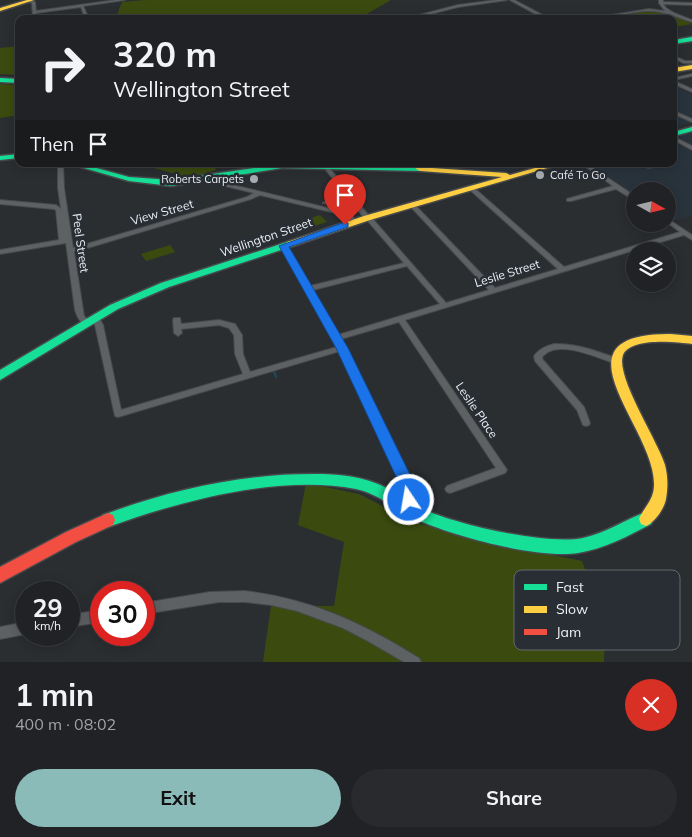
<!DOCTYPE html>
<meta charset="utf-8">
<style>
body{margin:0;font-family:Mulish,sans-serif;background:#282a2d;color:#f1f3f6;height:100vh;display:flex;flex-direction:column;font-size:19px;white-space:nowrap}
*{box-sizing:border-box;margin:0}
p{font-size:16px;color:#a2a4a7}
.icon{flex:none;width:28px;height:28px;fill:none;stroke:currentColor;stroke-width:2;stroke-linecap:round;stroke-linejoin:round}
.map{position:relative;height:662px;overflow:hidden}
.details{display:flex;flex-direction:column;background:#202225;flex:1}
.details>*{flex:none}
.banner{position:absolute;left:15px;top:15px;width:662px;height:152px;border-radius:10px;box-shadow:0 2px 12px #0003,0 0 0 1px #3d3f42;background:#202225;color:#f1f3f6;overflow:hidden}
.needle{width:32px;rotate:98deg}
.controls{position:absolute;left:626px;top:182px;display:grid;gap:10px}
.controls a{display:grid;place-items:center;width:50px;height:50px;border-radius:50%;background:#202225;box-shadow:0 2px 12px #0003,0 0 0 1px #3d3f42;font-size:25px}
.speed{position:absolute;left:15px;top:581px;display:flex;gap:10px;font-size:25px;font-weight:700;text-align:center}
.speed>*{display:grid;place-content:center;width:65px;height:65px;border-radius:50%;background:#202225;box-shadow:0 2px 12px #0003,0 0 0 1px #3d3f42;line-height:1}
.speed small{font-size:12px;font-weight:400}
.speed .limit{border:8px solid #d22;background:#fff;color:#111}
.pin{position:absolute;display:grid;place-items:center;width:42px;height:42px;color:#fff;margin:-51px -21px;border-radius:50% 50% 50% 0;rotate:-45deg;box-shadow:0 0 5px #0007}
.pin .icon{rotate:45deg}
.me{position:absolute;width:55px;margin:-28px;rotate:348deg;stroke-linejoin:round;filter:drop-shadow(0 0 4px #0008)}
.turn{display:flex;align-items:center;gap:18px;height:105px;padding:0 15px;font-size:22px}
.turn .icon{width:65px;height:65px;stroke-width:2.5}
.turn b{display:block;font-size:35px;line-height:42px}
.then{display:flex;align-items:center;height:48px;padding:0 15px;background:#0003;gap:10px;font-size:19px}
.round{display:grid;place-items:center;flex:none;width:52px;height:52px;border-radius:26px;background:#282a2d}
.head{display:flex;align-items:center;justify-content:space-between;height:85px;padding:0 15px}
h1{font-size:30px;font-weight:700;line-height:38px}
.action{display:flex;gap:10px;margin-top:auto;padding:10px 15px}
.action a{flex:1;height:58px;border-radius:30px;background:#8bbbb9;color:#111;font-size:20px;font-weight:700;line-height:58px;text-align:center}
.action a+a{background:#282a2d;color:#f1f3f6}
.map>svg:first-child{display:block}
.built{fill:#29333c}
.green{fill:#3b4b0f}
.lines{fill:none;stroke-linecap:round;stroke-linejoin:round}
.stream{stroke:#1e4755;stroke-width:2.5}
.building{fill:#38434d;stroke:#5b5e60}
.street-casing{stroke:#474a4d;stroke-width:2}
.fast-casing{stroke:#474a4d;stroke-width:3}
.slow-casing{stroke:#474a4d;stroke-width:3}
.jam-casing{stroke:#474a4d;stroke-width:3}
.street{fill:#5e6163;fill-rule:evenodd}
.fast{fill:#16e098;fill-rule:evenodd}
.slow{fill:#ffcf43;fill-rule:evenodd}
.jam{fill:#f24e42;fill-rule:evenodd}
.route{fill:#1a73e8;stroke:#114b97}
.poi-dot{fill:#a8acb0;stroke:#282e34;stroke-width:2}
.labels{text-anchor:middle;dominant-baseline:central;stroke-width:5;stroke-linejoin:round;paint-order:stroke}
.far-poi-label{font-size:11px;fill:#ecf0f4;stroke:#282e34;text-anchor:start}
.street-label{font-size:12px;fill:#ecf0f4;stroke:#282e34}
.key{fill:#282e34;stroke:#63686e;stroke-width:1}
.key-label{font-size:14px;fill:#ecf0f4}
</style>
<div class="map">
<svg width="692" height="662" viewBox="0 0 692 662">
<rect width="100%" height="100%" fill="#2b2e31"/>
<!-- built -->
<path class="built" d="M674,85L692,95V123L674,127Z
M692,132V216L674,221L668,217V191H635V195L589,164H674V137Z
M456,164H537L509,171L460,168Z"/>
<!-- green -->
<path class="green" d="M145,0H391L358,19H112L117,15L122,2Z
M649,11L667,13L692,24L674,27V19L603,18Z
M19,46V75L0,74V48Z
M0,84L19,85V115L0,118Z
M140,164H213L216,170L190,178Z
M320,215L327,222L299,231L292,224Z
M170,245L175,252L146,261L141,254Z
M306,483L359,494L414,522L481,541L582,561L605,626L604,662H263L271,606H334L344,542L298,525Z"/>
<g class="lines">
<!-- stream -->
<path class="stream" d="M273,369L276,377"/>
</g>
<!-- building -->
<path class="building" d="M338,196L350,212L339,206L322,203L327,200L326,199Z"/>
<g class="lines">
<defs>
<path id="street" d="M29,0L35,2L36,11L116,0H125L83,6L89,19H85L81,7L36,13L37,19H33L32,3L29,2Z
M497,0H507L458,7L411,19H404L458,5Z
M510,0H514L550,19H545Z
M659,0H663V2L692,3V5L663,4L666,8L674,13L692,20V22C678,18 665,11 650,11C630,11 609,19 587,19L649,9L665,11L659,3Z
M674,56L685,61H692V63H683L674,58Z
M692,74V76L674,80V78Z
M674,81L692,89V92L674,84Z
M674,111L692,119V122L674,114Z
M674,137L692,146V150L674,140Z
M58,164H63L64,188L73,248L247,197L254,193L225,186L213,178L212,177L215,175L229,184L348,213L359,222L358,223H354L344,215L260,195L251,199L74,252L83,310L84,316L91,323L87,325C80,323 77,317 75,310L66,243L0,254V250L59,240L56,210L54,209L0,204V200L56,205L61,209L58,188Z
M321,164H326L369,216L371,217L446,303L489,290L410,206V204H414L495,288L558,269L469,189V187H473L564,267L680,232L668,223V219L692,235V240L684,235L405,320L507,470L505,473L450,493L447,492L445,489L447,486L496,468L399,322L341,339L379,414L413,485L414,500L409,509L406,510L403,509L401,506L404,500L403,485L371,414L340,351L118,417L115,416L95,325L91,318L92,316H98L103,325L121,410L243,374L235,354L234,335L229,328L219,325L181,329L182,333L178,336L174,333L173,320L174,318H180L181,324L219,320L235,324L242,335L243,354L250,372L337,347L281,246L282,245H286L287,246L310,286L404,263L367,220L365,219ZM407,266L440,304L338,335L313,290Z
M582,164H587L635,196V201L616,189L571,201H567V199L613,186Z
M642,164H648L653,167L648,168Z
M554,344C577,343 598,352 620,359L621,361L620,363L617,364C600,359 565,342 548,352C546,353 544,355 542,357L543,360L584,407L590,423L589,425L586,426L583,425L577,410L535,361L534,356C539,349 546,346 554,344Z
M245,591C312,599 362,623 419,658L421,662H404L366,640L343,628L297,611L271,605L245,602H219L144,614V603L210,592Z
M101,610V622L69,627V615Z
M26,622V634L0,639V627Z"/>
<path id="fast" d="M692,37V41L674,44V40Z
M0,78L19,79V83L0,82Z
M692,127V131L674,136V132Z
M19,154V158L0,160V156Z
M70,164H82L129,177L171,180L281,164L420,167L424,169L420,171L282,168L171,186L129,181Z
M290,241L293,242V246L169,287L118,309L0,380V370L110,305L161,283Z
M313,474C339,474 363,476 387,488C401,495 415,505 430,512C464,526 547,545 583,538C606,533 624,520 646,512L651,514L653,519L651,524C628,536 604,549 578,553C538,559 457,537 420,521C398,512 380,494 356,489C279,474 180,501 108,527L103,525L101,520L103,515C170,490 240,474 313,474Z"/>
<path id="slow" d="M27,0H34L0,11V8Z
M692,65V69L674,72V68Z
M549,164H561L370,220L293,246H287L285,244L287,242L364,216L502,177L420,171L416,169L417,167L506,173L510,175Z
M671,334L692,336V344C676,342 631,337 623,355C615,376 658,441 665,465C668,477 668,487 666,499C664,509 655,522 646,526L641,524L639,519C644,507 654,500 654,485C656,428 546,333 671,334Z"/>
<path id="jam" d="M108,513L113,515L115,520L113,525L76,542L0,583V567L66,532Z"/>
</defs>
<!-- street casing -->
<use href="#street" class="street-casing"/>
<!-- fast casing -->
<use href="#fast" class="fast-casing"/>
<!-- slow casing -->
<use href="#slow" class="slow-casing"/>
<!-- jam casing -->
<use href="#jam" class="jam-casing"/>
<!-- street -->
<use href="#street" class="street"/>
<!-- fast -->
<use href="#fast" class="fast"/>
<!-- slow -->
<use href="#slow" class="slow"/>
<!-- jam -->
<use href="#jam" class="jam"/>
</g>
<!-- route -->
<path class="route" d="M345,222L348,223V227L289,247L348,348L415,485L416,500L414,504L409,506L403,504L400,485L336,348L279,246Z"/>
<!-- markers -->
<g class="poi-dot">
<circle cx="540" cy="175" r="5"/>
<circle cx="254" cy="179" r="5"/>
</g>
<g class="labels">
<!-- far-poi labels -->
<g class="far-poi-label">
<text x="550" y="175">Café To Go</text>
<text x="244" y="179" text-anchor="end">Roberts Carpets</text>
</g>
<!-- street labels -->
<g class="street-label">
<text transform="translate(162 212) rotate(-16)">View Street</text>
<text transform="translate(266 237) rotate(-19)">Wellington Street</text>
<text transform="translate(81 243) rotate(82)">Peel Street</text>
<text transform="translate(507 273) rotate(-17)">Leslie Street</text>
<text transform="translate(477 410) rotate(56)">Leslie Place</text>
</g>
</g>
<!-- legend -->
<rect x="514" y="570" width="166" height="80" rx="8" class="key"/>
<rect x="524" y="584" width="23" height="6" fill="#16e098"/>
<rect x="524" y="606" width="23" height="7" fill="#ffcf43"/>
<rect x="524" y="629" width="23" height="6" fill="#f24e42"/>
<g class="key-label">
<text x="556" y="592">Fast</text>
<text x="556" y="614">Slow</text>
<text x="556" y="637">Jam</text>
</g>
</svg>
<div class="controls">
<a><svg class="needle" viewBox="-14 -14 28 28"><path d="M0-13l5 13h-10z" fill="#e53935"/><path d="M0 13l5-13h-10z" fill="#a2a4a7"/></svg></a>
<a><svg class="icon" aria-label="layers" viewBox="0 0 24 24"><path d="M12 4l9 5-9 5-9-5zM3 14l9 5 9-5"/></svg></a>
</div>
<div class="speed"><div>29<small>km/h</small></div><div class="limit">30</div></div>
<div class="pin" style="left:345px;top:225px;background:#d93025"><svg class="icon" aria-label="arrive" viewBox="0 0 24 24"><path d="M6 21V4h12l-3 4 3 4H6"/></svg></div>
<svg class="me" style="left:409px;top:500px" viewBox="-20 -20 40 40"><circle r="17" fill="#1a73e8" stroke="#fff" stroke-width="3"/><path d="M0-11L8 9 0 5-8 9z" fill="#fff"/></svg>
<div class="banner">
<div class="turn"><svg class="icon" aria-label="right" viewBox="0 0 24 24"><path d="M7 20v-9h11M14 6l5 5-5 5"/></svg><div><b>320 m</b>Wellington Street</div></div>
<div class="then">Then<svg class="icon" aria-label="arrive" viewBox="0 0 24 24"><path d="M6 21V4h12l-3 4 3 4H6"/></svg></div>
</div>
</div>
<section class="details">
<div class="head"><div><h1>1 min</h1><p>400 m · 08:02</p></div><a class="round" style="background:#d93025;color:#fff"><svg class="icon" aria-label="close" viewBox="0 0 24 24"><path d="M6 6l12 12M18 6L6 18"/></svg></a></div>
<div class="action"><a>Exit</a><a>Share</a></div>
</section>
